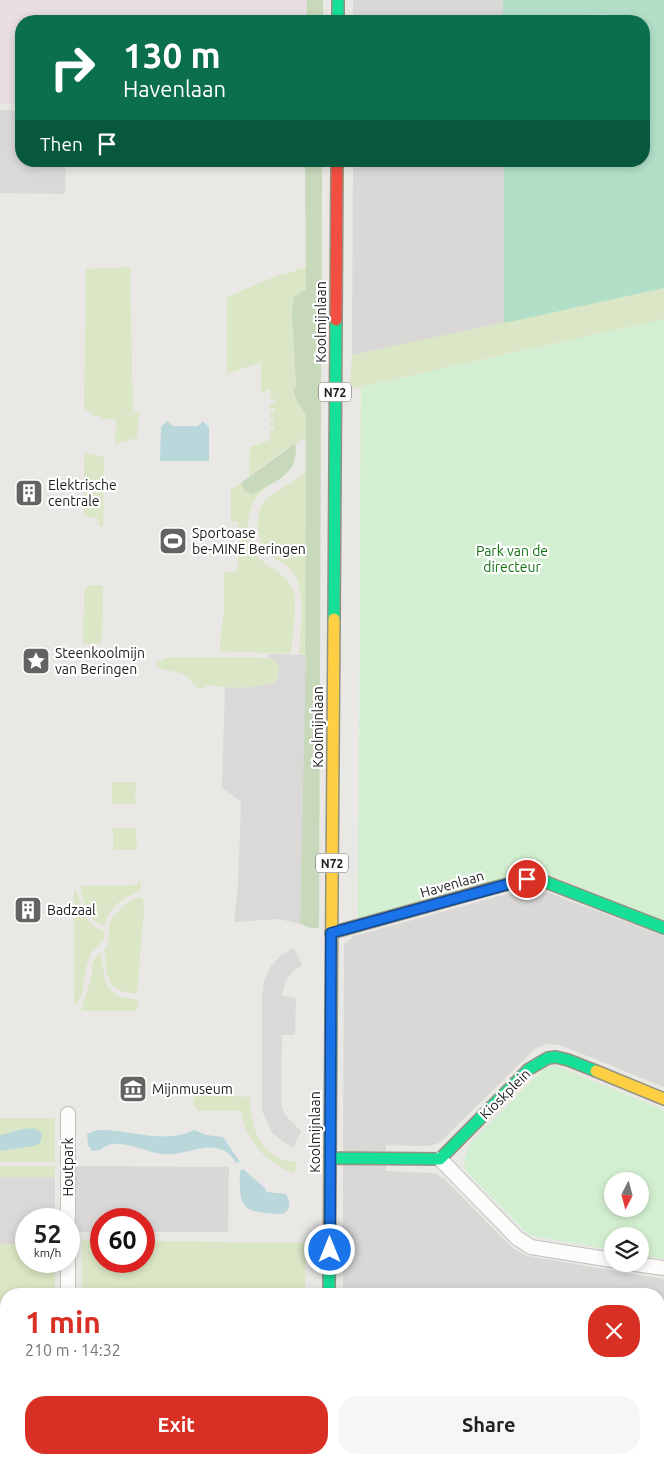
<!DOCTYPE html>
<meta charset="utf-8">
<style>
body{margin:0;font-family:Ubuntu,sans-serif;background:#f6f6f6;color:#222;height:100vh;display:flex;flex-direction:column;font-size:19px;white-space:nowrap}
*{box-sizing:border-box;margin:0}
p{font-size:16px;color:#767676}
.icon{flex:none;width:28px;height:28px;fill:none;stroke:currentColor;stroke-width:2;stroke-linecap:round;stroke-linejoin:round}
.map{position:relative;flex:1;overflow:hidden}
.drawer{position:absolute;left:0px;top:1288px;width:665px;height:176px;display:flex;flex-direction:column;background:#fff;border-radius:20px 20px 0 0;box-shadow:0 2px 8px #0003}
.drawer>*{flex:none}
.guide{position:absolute;left:15px;top:15px;width:635px;height:152px;border-radius:20px;box-shadow:0 2px 8px #0003;background:#0b6e4f;color:#fff;overflow:hidden}
.needle{width:32px;rotate:186deg}
.tools{position:absolute;left:604px;top:1172px;display:grid;gap:10px}
.tools a{display:grid;place-items:center;width:45px;height:45px;border-radius:50%;background:#fff;box-shadow:0 2px 8px #0003;font-size:25px}
.speed{position:absolute;left:15px;top:1208px;display:flex;gap:10px;font-size:25px;font-weight:700;text-align:center}
.speed>*{display:grid;place-content:center;width:65px;height:65px;border-radius:50%;background:#fff;box-shadow:0 2px 8px #0003;line-height:1}
.speed small{font-size:12px;font-weight:400}
.speed .limit{border:8px solid #d22;background:#fff;color:#111}
.pin{position:absolute;display:grid;place-items:center;width:42px;height:42px;color:#fff;margin:-21px;border:2px solid #fff;border-radius:50%;box-shadow:0 1px 5px #0007}
.me{position:absolute;width:55px;margin:-28px;rotate:0deg;stroke-linejoin:round;filter:drop-shadow(0 0 4px #0008)}
.turn{display:flex;align-items:center;gap:18px;height:105px;padding:0 25px;font-size:22px}
.turn .icon{width:65px;height:65px;stroke-width:2.5}
.turn b{display:block;font-size:35px;line-height:42px}
.then{display:flex;align-items:center;height:48px;padding:0 25px;background:#0003;gap:10px;font-size:19px}
.round{display:grid;place-items:center;flex:none;width:52px;height:52px;border-radius:20px;background:#f6f6f6}
.summary{display:flex;align-items:center;justify-content:space-between;height:85px;padding:0 25px}
h1{font-size:30px;font-weight:700;line-height:38px;color:#d93025}
.cta{display:flex;gap:10px;margin-top:auto;padding:10px 25px}
.cta a{flex:1;height:58px;border-radius:20px;background:#d93025;color:#fff;font-size:20px;font-weight:700;line-height:58px;text-align:center}
.cta a+a{background:#f6f6f6;color:#222}
.map>svg:first-child{display:block}
.residential{fill:#d9d8d6}
.commercial{fill:#ecdcdb}
.industrial{fill:#e8dee4}
.grass{fill:#dae6c5}
.forest{fill:#c8d8bb}
.park{fill:#d3efd1;fill-rule:evenodd}
.pitch{fill:#b2dfc8}
.parking{fill:#dad9d8}
.water{fill:#bad8dc}
.lines{fill:none;stroke-linecap:round;stroke-linejoin:round}
.street-casing{stroke:#c1c0bf;stroke-width:16}
.fast-casing{stroke:#93927e;stroke-width:14}
.slow-casing{stroke:#93927e;stroke-width:14}
.jam-casing{stroke:#93927e;stroke-width:14}
.street{stroke:#fcfcfb;stroke-width:14}
.fast{stroke:#16e098;stroke-width:11}
.slow{stroke:#ffcf43;stroke-width:11}
.jam{stroke:#f24e42;stroke-width:11}
.route-casing{stroke:#114b97;stroke-width:12}
.route{stroke:#1a73e8;stroke-width:9}
.labels{text-anchor:middle;dominant-baseline:central;stroke-width:4.5;stroke-linejoin:round;paint-order:stroke}
.shield{fill:#fff;stroke:#606060;stroke-width:1}
.shield-label{font-size:12px;font-weight:bold;fill:#1c1c1c}
.street-label{font-size:14px;fill:#1c1c1c;stroke:#fff}
.poi-label{font-size:14px;fill:#1c1c1c;stroke:#fff;text-anchor:start}
.park-label{font-size:14px;fill:#127212;stroke:#fff}
</style>
<div class="map">
<svg width="664" height="1463" viewBox="0 0 664 1463">
<rect width="100%" height="100%" fill="#eae8e5"/>
<!-- residential -->
<path class="residential" d="M353,0H503V21H353Z
M353,161H504V323L352,355Z
M533,887L664,936V1087L560,1045L547,1044L536,1048L530,1054L439,1143L428,1146L386,1145V1151H343L344,944L354,936Z
M343,1165H386V1171L435,1173L444,1179L513,1248L527,1256L664,1279V1422H659V1294H343Z
M75,1166L229,1167L228,1232H144V1219H101V1232H75Z
M664,1436V1463H428V1458H659V1437Z"/>
<!-- commercial -->
<path class="commercial" d="M343,1458H428V1463H343Z"/>
<!-- industrial -->
<path class="industrial" d="M0,0H307L306,21H21V104H0Z"/>
<!-- grass -->
<path class="grass" d="M130,267L133,412L122,417L139,412L137,438L115,444L116,419H103L100,416H95L84,408L86,269Z
M307,267L306,290L294,350L296,388L293,389L296,399L306,415L305,655L299,654C300,631 305,605 298,582C293,564 279,564 269,554C257,542 254,518 263,504C274,489 293,485 305,472V438L282,451L249,476L250,447L270,440V431L274,429L273,426L270,427V422L274,420V417L270,418V413L275,411L273,408L270,409V404L275,402L273,398L270,399V389L261,393V362L227,374V297L274,277Z
M664,288V319L350,389L352,355Z
M87,453L104,457L103,526H99V519L89,517L84,513V457Z
M241,483L244,490L251,495L269,484C266,488 261,491 258,495C245,513 243,542 259,558C270,569 287,574 293,589C298,602 292,639 291,654L219,651L224,611V572L238,571V522L231,521V489Z
M89,585H103L102,643L83,644L84,592Z
M169,657L269,658L275,660L279,666L278,679C262,692 227,688 209,685L201,689C193,685 192,679 187,676C177,670 165,672 157,666V662Z
M112,782H136L135,804H112Z
M113,828H136L137,850H113Z
M139,879H140L141,892C125,895 107,908 105,925C88,924 83,900 80,886L138,885Z
M74,887C82,900 81,917 94,926C97,929 101,929 105,931L104,938L91,954L86,968L82,994L74,1007Z
M137,898H143L144,910L137,994C118,991 110,990 106,969C105,961 107,956 104,949L108,946L110,920L128,903Z
M100,952L106,985L117,996L138,1000L137,1011H81L92,975V964Z
M197,1094L250,1097C251,1127 260,1160 296,1162L295,1173C267,1165 245,1140 241,1111H199L193,1104L194,1097Z
M0,1118H55V1162H0Z
M0,1166H55V1177H0Z
M82,1240H101V1261H144V1241L306,1243L305,1294H82Z
M0,1244H26V1261H55V1294H6V1458H54V1463H0Z"/>
<!-- forest -->
<path class="forest" d="M307,0H323V21H306Z
M305,161H322L319,928H311L300,924L305,655L306,415L296,399L293,389L296,388L292,310L294,297L306,289Z
M295,443C301,474 274,482 251,495L244,490L241,483Z
M98,1458H303V1463H98Z"/>
<!-- park -->
<path class="park" d="M664,319V921L558,878L358,920L361,387Z
M556,1066L664,1110V1259L640,1255V1236H612V1250L528,1235L466,1171L464,1160L470,1143L544,1068ZM612,1181H640V1209H612Z"/>
<!-- pitch -->
<path class="pitch" d="M503,0H664V288L504,323V161H644V21H503Z"/>
<!-- parking -->
<path class="parking" d="M608,14V21H539V15Z
M0,110H21V161H66L65,194L0,193Z
M269,654L305,655L306,657L300,924L279,919L234,922L238,886L241,802L222,788L225,688L256,687L273,683L278,679L279,666L275,660L269,658Z
M294,948L302,965L292,972L286,980L282,995L296,998L295,1035H282L281,1096L282,1107L285,1115L301,1131L293,1148L280,1139L272,1132L262,1111V997L264,980L271,966L280,956Z
M0,1177H55V1219H26V1244H0Z"/>
<!-- water -->
<path class="water" d="M167,421L173,426H198L203,421L209,427V461H160L161,427Z
M33,1128L38,1130L42,1134L40,1143L34,1146L0,1151V1135L24,1129Z
M98,1130C130,1129 164,1145 194,1130L206,1135L223,1137L240,1162L236,1163C218,1132 187,1158 162,1154C148,1153 123,1140 109,1145C101,1147 103,1151 92,1151L88,1145L87,1134Z
M243,1169L264,1187L267,1192L286,1194C290,1202 292,1210 282,1214C245,1212 238,1212 240,1171Z"/>
<g class="lines">
<defs>
<path id="street" d="M440,1159L517,1238L531,1247L612,1260
M68,1219V1114
M635,1264L664,1268
M68,1294V1261
M659,1426H664
M68,1463V1458"/>
<path id="fast" d="M338,0V21
M334,619L336,320
M489,889L527,879H538L664,928
M330,1158L440,1159L529,1069L548,1058L556,1057L568,1060L596,1071
M329,1294L331,1020"/>
<path id="slow" d="M331,1020L334,619
M596,1071L664,1099
M326,1458V1463"/>
<path id="jam" d="M336,320L337,161
M331,933L489,889"/>
</defs>
<!-- street casing -->
<use href="#street" class="street-casing"/>
<!-- fast casing -->
<use href="#fast" class="fast-casing"/>
<!-- slow casing -->
<use href="#slow" class="slow-casing"/>
<!-- jam casing -->
<use href="#jam" class="jam-casing"/>
<!-- street -->
<use href="#street" class="street"/>
<!-- fast -->
<use href="#fast" class="fast"/>
<!-- slow -->
<use href="#slow" class="slow"/>
<!-- jam -->
<use href="#jam" class="jam"/>
</g>
<g class="lines">
<defs>
<path id="route" d="M330,1250L331,933L527,879"/>
</defs>
<!-- route casing -->
<use href="#route" class="route-casing"/>
<!-- route -->
<use href="#route" class="route"/>
</g>
<!-- icons -->
<defs>
<symbol id="building-square" viewBox="-11 -11 22 22"><rect x="-9" y="-9" width="18" height="18" rx="4" fill="#646362" stroke="#fff"/><path d="M-4-6H4V6H1V3H-1V6H-4ZM-2.5-4.3h1.7v1.8h-1.7ZM.8-4.3h1.7v1.8H.8ZM-2.5-1h1.7V.8h-1.7ZM.8-1h1.7V.8H.8Z" fill="#fff"/></symbol>
<symbol id="stadium-square" viewBox="-11 -11 22 22"><rect x="-9" y="-9" width="18" height="18" rx="4" fill="#646362" stroke="#fff"/><path d="M0-5a6.5 5 0 1 0 0 10a6.5 5 0 1 0 0-10ZM-3.5-1.8h7v3.6h-7Z" fill="#fff"/></symbol>
<symbol id="sight-square" viewBox="-11 -11 22 22"><rect x="-9" y="-9" width="18" height="18" rx="4" fill="#646362" stroke="#fff"/><path d="M0-6L1.8-2.2L6-1.7L2.9 1.2L3.7 5.4L0 3.3L-3.7 5.4L-2.9 1.2L-6-1.7L-1.8-2.2Z" fill="#fff"/></symbol>
<symbol id="museum-square" viewBox="-11 -11 22 22"><rect x="-9" y="-9" width="18" height="18" rx="4" fill="#646362" stroke="#fff"/><path d="M0-6L6-3V-2H-6V-3ZM-5-1h2V3h-2ZM-1-1h2V3h-2ZM3-1h2V3H3ZM-6 4H6V6H-6Z" fill="#fff"/></symbol>
</defs>
<g fill-rule="evenodd">
<use href="#building-square" x="13" y="477" width="32" height="32"/>
<use href="#stadium-square" x="157" y="525" width="32" height="32"/>
<use href="#sight-square" x="20" y="645" width="32" height="32"/>
<use href="#building-square" x="12" y="894" width="32" height="32"/>
<use href="#museum-square" x="117" y="1073" width="32" height="32"/>
</g>
<g class="labels">
<!-- shield labels -->
<g class="shield">
<rect x="319" y="382.5" width="32" height="19" rx="4"/>
<rect x="316" y="853.5" width="32" height="19" rx="4"/>
</g>
<g class="shield-label">
<text x="335" y="392">N72</text>
<text x="332" y="863">N72</text>
</g>
<!-- street labels -->
<g class="street-label">
<text transform="translate(321 322) rotate(-90)">Koolmijnlaan</text>
<text transform="translate(318 727) rotate(-90)">Koolmijnlaan</text>
<text transform="translate(452 884) rotate(-16)">Havenlaan</text>
<text transform="translate(505 1094) rotate(-45)">Kioskplein</text>
<text transform="translate(315 1132) rotate(-90)">Koolmijnlaan</text>
<text transform="translate(68 1167) rotate(-90)">Houtpark</text>
</g>
<!-- poi labels -->
<g class="poi-label">
<text x="48" y="485">Elektrische<tspan x="48" dy="16">centrale</tspan></text>
<text x="192" y="533">Sportoase<tspan x="192" dy="16">be-MINE Beringen</tspan></text>
<text x="55" y="653">Steenkoolmijn<tspan x="55" dy="16">van Beringen</tspan></text>
<text x="47" y="910">Badzaal</text>
<text x="152" y="1089">Mijnmuseum</text>
</g>
<!-- park labels -->
<g class="park-label">
<text x="512" y="551">Park van de<tspan x="512" dy="16">directeur</tspan></text>
</g>
</g>
</svg>
<div class="tools">
<a><svg class="needle" viewBox="-14 -14 28 28"><path d="M0-13l5 13h-10z" fill="#e53935"/><path d="M0 13l5-13h-10z" fill="#767676"/></svg></a>
<a><svg class="icon" aria-label="layers" viewBox="0 0 24 24"><path d="M12 4l9 5-9 5-9-5zM3 14l9 5 9-5"/></svg></a>
</div>
<div class="speed"><div>52<small>km/h</small></div><div class="limit">60</div></div>
<div class="pin" style="left:527px;top:879px;background:#d93025"><svg class="icon" aria-label="arrive" viewBox="0 0 24 24"><path d="M6 21V4h12l-3 4 3 4H6"/></svg></div>
<svg class="me" style="left:330px;top:1250px" viewBox="-20 -20 40 40"><circle r="17" fill="#1a73e8" stroke="#fff" stroke-width="3"/><path d="M0-11L8 9 0 5-8 9z" fill="#fff"/></svg>
<div class="guide">
<div class="turn"><svg class="icon" aria-label="right" viewBox="0 0 24 24"><path d="M7 20v-9h11M14 6l5 5-5 5"/></svg><div><b>130 m</b>Havenlaan</div></div>
<div class="then">Then<svg class="icon" aria-label="arrive" viewBox="0 0 24 24"><path d="M6 21V4h12l-3 4 3 4H6"/></svg></div>
</div>
<section class="drawer">
<div class="summary"><div><h1>1 min</h1><p>210 m · 14:32</p></div><a class="round" style="background:#d93025;color:#fff"><svg class="icon" aria-label="close" viewBox="0 0 24 24"><path d="M6 6l12 12M18 6L6 18"/></svg></a></div>
<div class="cta"><a>Exit</a><a>Share</a></div>
</section>
</div>
